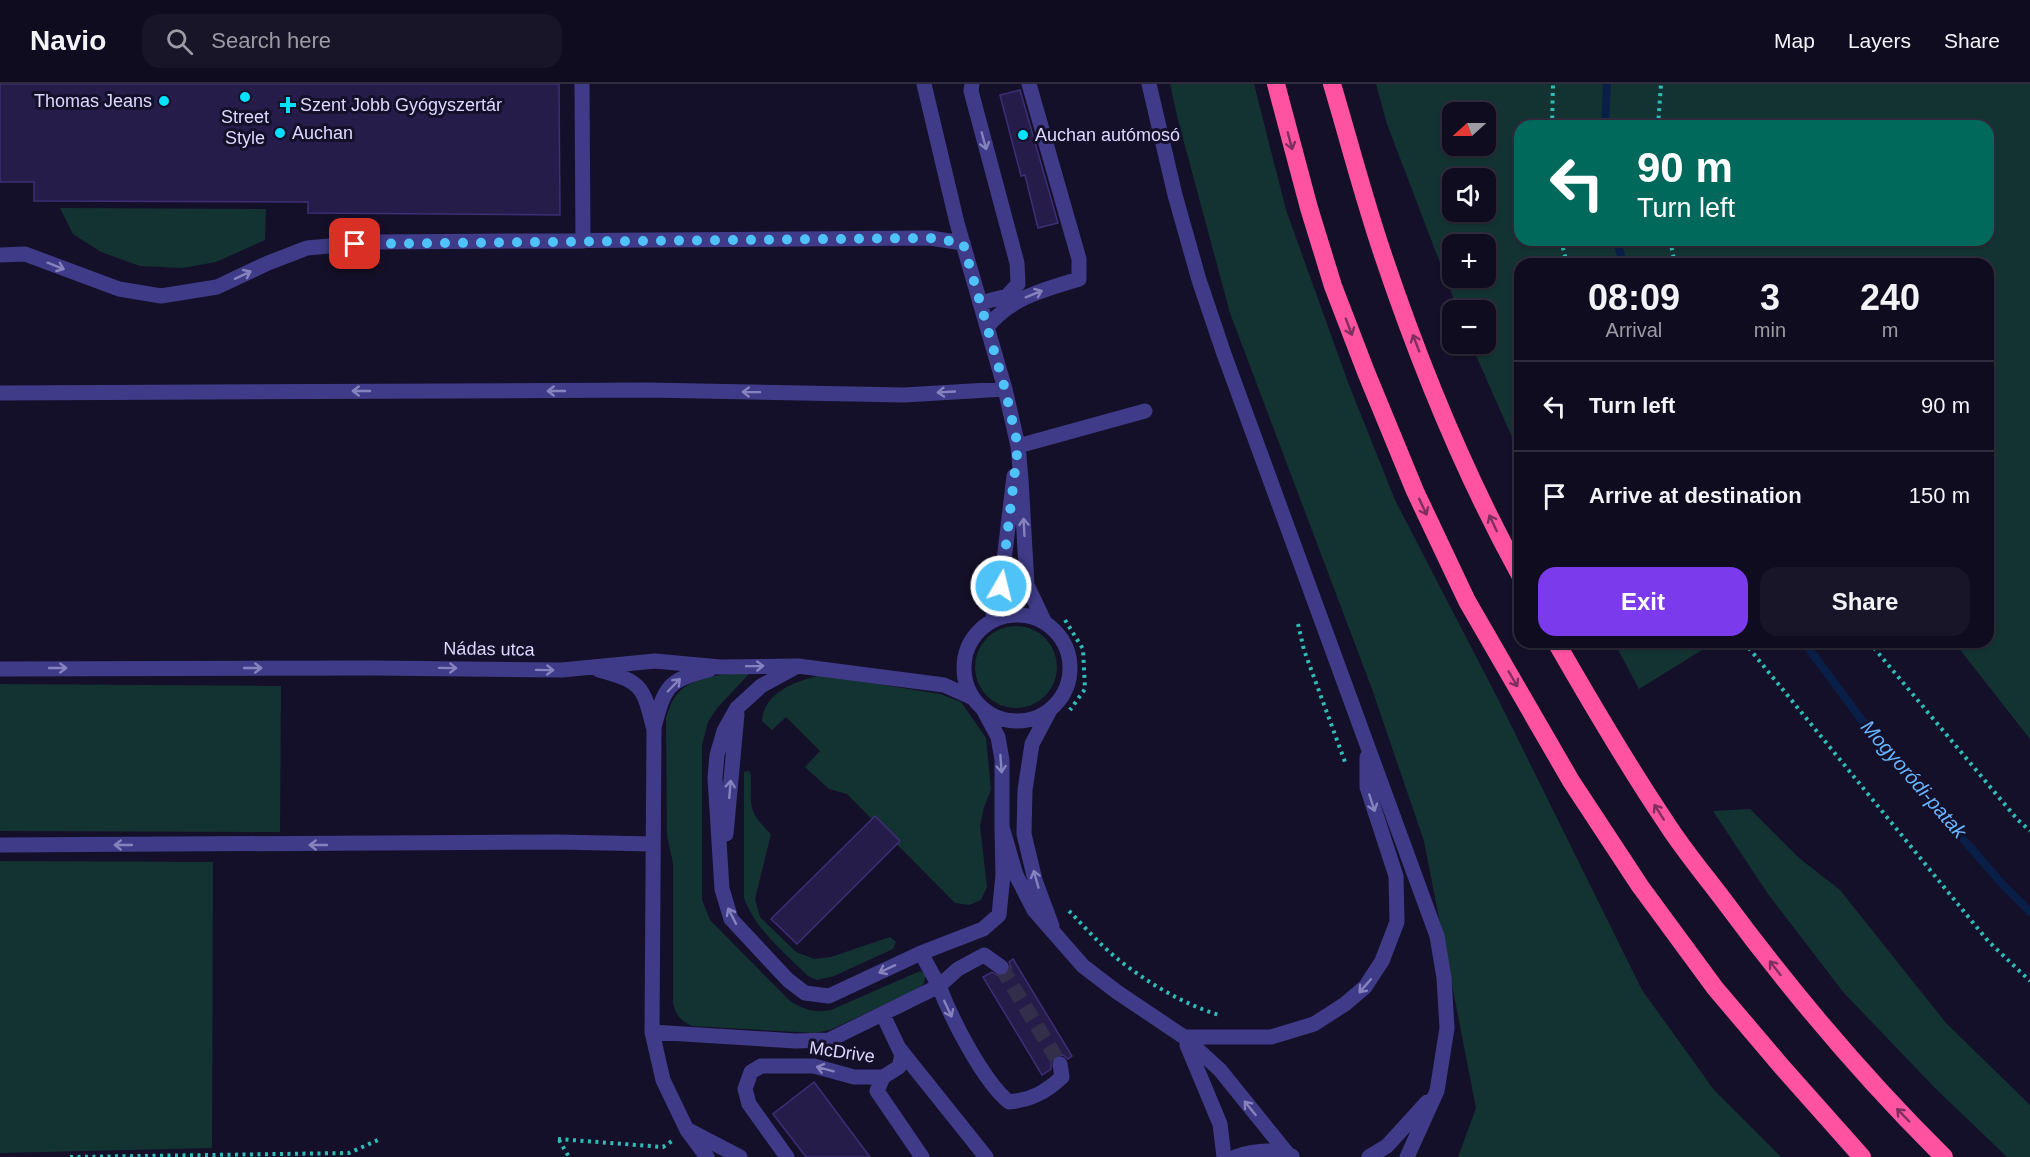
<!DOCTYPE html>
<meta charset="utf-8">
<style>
body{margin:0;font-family:Helvetica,sans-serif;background:#191528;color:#f1f3f6;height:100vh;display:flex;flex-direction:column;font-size:22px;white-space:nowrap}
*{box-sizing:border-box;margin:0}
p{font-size:20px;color:#9c9ba4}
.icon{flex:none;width:33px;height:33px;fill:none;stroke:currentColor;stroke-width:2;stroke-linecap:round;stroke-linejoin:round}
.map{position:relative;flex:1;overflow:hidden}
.side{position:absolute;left:1514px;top:174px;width:480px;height:390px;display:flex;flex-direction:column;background:#100c1f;border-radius:18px;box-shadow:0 2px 4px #0004,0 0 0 2px #302c3d}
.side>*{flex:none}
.top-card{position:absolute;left:1514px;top:36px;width:480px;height:126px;border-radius:18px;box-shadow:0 2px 4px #0004,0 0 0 2px #302c3d;background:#00695c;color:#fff;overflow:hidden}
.needle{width:39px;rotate:249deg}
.controls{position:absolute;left:1442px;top:18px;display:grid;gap:12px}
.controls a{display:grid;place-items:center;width:54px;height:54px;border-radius:12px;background:#100c1f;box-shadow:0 2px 4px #0004,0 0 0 2px #302c3d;font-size:30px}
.pin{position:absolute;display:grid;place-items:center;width:51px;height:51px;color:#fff;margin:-26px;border-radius:12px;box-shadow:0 3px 9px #0006}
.me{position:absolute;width:66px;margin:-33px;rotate:8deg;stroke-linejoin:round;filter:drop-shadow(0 0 4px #0008)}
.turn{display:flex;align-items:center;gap:21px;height:126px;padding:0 24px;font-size:27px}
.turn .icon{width:78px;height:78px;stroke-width:2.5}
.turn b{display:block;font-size:42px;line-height:51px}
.eta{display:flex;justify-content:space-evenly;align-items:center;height:102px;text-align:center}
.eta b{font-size:36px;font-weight:600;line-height:42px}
.cta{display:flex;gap:12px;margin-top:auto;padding:12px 24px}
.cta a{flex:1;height:69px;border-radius:18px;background:#7c3aed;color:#fff;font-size:24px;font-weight:600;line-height:69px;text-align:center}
.cta a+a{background:#191528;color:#f1f3f6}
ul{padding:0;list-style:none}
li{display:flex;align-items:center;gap:18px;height:90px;padding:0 24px;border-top:2px solid #302c3d}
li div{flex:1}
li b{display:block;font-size:22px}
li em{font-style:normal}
header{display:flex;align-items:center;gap:36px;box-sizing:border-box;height:84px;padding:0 30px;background:#100c1f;border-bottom:2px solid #302c3d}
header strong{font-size:28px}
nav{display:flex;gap:33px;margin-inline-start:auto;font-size:21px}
.search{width:420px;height:54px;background:#191528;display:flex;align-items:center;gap:15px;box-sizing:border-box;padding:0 21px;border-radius:18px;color:#9c9ba4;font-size:22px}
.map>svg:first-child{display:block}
.green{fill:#133332;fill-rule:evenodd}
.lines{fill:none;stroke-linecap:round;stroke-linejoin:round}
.stream{stroke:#0a1f48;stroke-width:8}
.building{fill:#261c4a;stroke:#3d2e76;stroke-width:1.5}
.minor-tunnel{stroke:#332e49;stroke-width:15;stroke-dasharray:15 8;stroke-linecap:butt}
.path{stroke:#2fbcb6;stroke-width:4;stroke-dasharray:3 4.5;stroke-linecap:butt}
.minor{stroke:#3f3b88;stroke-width:15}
.highway{stroke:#ff53a2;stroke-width:18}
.oneway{stroke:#8682be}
.oneway2{stroke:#7e2e5f}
.route{stroke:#4fc3f7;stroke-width:10;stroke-dasharray:0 18}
.poi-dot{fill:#04e1ff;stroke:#151029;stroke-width:2}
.labels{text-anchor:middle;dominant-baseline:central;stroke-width:6;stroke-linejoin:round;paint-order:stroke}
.poi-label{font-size:18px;fill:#ddd8ff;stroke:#151029;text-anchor:start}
.street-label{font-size:18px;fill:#ddd8ff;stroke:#151029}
.water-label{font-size:20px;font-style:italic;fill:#66b5ff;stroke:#151029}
</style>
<header>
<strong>Navio</strong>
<div class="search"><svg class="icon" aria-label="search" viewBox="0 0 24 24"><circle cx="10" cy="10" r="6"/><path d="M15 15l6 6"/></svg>Search here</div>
<nav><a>Map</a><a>Layers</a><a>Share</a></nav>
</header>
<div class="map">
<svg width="2030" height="1073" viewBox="0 0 2030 1073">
<rect width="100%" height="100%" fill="#151029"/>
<!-- green -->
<path class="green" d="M1170,0H1254L1286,126L1349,301L1395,416L1499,617L1642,906L1714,1006L1781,1073H1458L1476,1024L1424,757L1372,605L1230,229L1178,36Z
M1376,0H2030V655L1954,558H1988V180H1520L1519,369L1471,260H1485V226H1458L1387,40ZM1452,28H1485V62H1452ZM1520,42H1988V156H1520ZM1452,94H1485V128H1452ZM1452,160H1485V194H1452Z
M60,124L266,125L265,156L216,178L183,184L140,182L101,168L73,150Z
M975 583a41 41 0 1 1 82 0a41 41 0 1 1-82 0Z
M1614,558H1715L1639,605Z
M751,588L717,624L708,638L702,661V816L710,836L790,917C805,926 814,929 831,926L920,887L926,890L924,899L920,904L830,946L815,949L692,942C681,937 676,932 673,919V779L667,752L666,634C668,628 670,621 673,616C688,590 725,591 751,588Z
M821,591L940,610L961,618L986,654L991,706L984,723L980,742L987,803L981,816L969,821L955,819L847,710L829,705L805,683L820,667L786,633L772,646L762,637C764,608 796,597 821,591Z
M0,600L281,602L280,748L0,747Z
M749,687L751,691C751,723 747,727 771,750L755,815L760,833L796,868L814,875L831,873L890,853L896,858L893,865L834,892L817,896L808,892C784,868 756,846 744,814V688Z
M1750,725L1799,774L1840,806L1946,939L2030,1021V1073H2007L1935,1004L1844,909L1768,810L1713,727Z
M0,777L213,778L212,1064L0,1069Z"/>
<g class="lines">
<!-- stream -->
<path class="stream" d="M1605,42L1607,0
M1617,156L1623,180
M1804,558L1878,658L2005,803L2030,828"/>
</g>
<!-- building -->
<path class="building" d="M0,0H559L560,131L308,129V118L34,117V98H0Z
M1020,6L1058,139L1038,144L1025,91L1021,92L1000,11Z
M875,732L900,757L797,860L771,835Z
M1013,875L1072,972L1068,975L1063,971L1054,972L1051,977V985L1042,991L983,893L992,888L1000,893L1006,892L1011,884L1009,878Z
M814,998L870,1073H806L773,1030Z"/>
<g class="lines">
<!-- minor-tunnel -->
<path class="minor-tunnel" d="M1001,883L1060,980"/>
<!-- path -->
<path class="path" d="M1552,42L1553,0
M1658,42L1661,0
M1561,156L1567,180
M1670,156L1675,180
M1065,536L1083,565L1085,605L1070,626
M1298,540L1304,566L1345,678
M1744,558L1988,857L2030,897
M1869,558L2017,735L2030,747
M1069,827C1085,843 1101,862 1119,876C1148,899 1183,920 1219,931
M558,1055L663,1063L672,1057
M559,1056L569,1073
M70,1073L349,1069L378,1056"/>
<!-- minor -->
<path class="minor" d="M582,0L583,157
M924,0L957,139L1005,305L1018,362L1021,395L1027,501L1045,539
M972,0L971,7L1017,179L1018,200L1007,212L980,219
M1149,0L1175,111L1199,196L1224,270L1437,852L1444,894L1447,944L1437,1007L1407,1073
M0,171L25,170L119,205L161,212L217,203L268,179L307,164L373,158L930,154L963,159
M987,243C1012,213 1043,206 1079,195V175L1029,0
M0,309L648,306L904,311L1005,305
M1018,362L1145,327
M964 584a53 53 0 1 1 106 0a53 53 0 1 1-106 0Z
M992,537L1001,502L1014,392
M796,583L761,602L737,624L724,647L717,671L715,694L722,805L731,835L788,896L805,909L829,912L921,869L983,845L999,831L1003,791L1002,743
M0,585L374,584L562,586L655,577L720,583L798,582L944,601L973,614
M599,586C643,598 643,602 654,646L652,948L663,996L687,1046L707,1073
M983,625L998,653L1002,676V743L1016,791L1034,826L1083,882L1117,908L1184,953L1220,986L1287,1069
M1050,626L1032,660L1025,706L1024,750L1035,796L1052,842
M654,643C665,603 667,596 709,586
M726,750L737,630
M0,761L558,758L653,760
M1001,883L984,871L958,885L939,902C951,934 983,997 1009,1018C1031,1016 1046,1008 1062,993L1060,980
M883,931L902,971L899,983L883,993L877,1007L922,1073
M652,948L796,957L829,956L939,902L921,869
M1184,953H1271L1314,940L1345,920L1365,903L1382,877L1397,838L1396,792L1367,703V673
M1187,961L1220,1040L1224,1073
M898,963L986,1073
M690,1047L740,1073
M787,1073L749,1020L745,1005L751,988L761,982H814L854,993H883
M1235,1073C1253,1067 1274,1064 1292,1072
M1369,1073L1387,1062L1427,1018"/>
<!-- highway -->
<path class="highway" d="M1276,0L1309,124L1333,202L1366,288L1415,407L1467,517L1571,697L1640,802L1715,904L1782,983L1862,1073
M1332,0C1349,57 1364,115 1383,171C1419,278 1465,391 1520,491
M1556,558C1591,619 1626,679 1665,737C1682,764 1703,789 1722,814C1790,906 1863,993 1944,1073"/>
</g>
<!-- one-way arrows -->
<defs><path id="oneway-shaft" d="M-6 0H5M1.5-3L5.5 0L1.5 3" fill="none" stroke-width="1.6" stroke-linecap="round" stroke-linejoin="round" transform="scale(1.5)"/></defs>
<g class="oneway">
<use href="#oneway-shaft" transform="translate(984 57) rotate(75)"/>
<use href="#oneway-shaft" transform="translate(56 182) rotate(22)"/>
<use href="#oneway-shaft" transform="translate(243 191) rotate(-25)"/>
<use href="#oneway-shaft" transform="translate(1034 210) rotate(-22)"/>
<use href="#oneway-shaft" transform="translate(361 307) rotate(180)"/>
<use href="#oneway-shaft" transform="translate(556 307) rotate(180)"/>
<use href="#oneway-shaft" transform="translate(751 308) rotate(-179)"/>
<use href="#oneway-shaft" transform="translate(946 308) rotate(177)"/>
<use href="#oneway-shaft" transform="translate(1024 443) rotate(-93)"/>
<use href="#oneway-shaft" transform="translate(755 582) rotate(-1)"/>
<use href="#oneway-shaft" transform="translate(58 584)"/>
<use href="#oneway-shaft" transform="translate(253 584)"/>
<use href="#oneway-shaft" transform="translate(448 584) rotate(1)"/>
<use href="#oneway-shaft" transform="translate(545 586) rotate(1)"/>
<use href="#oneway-shaft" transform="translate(674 601) rotate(-46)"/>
<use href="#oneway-shaft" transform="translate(1001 680) rotate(86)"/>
<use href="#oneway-shaft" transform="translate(730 705) rotate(-85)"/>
<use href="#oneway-shaft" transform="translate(1372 719) rotate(72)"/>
<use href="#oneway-shaft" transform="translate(123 761) rotate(180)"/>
<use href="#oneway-shaft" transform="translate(318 761) rotate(180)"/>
<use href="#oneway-shaft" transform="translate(1036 795) rotate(-106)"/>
<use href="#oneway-shaft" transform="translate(732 832) rotate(-117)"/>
<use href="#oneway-shaft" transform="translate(887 885) rotate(155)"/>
<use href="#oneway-shaft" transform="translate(1365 902) rotate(131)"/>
<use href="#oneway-shaft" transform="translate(948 925) rotate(65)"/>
<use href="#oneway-shaft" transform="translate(825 985) rotate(-165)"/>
<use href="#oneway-shaft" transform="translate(1250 1024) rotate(-129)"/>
</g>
<g class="oneway2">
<use href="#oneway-shaft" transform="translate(1290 57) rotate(75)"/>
<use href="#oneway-shaft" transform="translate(1349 243) rotate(69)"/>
<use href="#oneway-shaft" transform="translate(1416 259) rotate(-111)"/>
<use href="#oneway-shaft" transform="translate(1423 423) rotate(65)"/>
<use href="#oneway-shaft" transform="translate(1493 439) rotate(-115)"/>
<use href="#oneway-shaft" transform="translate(1513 595) rotate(60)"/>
<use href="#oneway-shaft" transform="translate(1659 728) rotate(-122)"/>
<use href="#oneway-shaft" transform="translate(1775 884) rotate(-128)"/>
<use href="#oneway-shaft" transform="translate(1903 1031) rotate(-134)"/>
</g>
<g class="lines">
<!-- route -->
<path class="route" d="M355,160L930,154L963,159L1005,305L1018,362L1001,502"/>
</g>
<!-- markers -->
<g class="poi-dot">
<circle cx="245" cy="13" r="6"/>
<circle cx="164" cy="17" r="6"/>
<path d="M285 12h6v6h6v6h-6v6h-6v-6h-6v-6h6z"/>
<circle cx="280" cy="49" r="6"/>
<circle cx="1023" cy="51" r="6"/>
</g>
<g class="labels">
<!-- poi labels -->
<g class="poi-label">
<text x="152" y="17" text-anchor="end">Thomas Jeans</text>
<text x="300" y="21">Szent Jobb Gyógyszertár</text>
<text x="245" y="33" text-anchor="middle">Street<tspan x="245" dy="21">Style</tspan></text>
<text x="292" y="49">Auchan</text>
<text x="1035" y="51">Auchan autómosó</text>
</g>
<!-- street labels -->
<g class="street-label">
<text transform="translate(489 565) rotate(1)">Nádas utca</text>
<text transform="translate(842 968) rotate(8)">McDrive</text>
</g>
<!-- water labels -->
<g class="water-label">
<text transform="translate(1914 695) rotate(49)">Mogyoródi-patak</text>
</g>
</g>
</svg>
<div class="controls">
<a><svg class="needle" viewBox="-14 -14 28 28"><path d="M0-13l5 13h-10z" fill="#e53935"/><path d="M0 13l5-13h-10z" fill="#9c9ba4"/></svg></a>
<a><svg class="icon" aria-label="sound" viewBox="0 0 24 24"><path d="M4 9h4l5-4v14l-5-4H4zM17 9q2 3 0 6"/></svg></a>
<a>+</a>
<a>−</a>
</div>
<div class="pin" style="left:355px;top:160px;background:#d93025"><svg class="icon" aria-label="arrive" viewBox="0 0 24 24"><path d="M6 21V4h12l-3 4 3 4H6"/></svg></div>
<svg class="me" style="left:1001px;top:502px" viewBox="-20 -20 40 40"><circle r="17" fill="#4fc3f7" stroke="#fff" stroke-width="3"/><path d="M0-11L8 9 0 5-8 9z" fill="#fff"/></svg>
<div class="top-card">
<div class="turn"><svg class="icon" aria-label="left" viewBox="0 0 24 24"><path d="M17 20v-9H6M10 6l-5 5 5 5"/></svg><div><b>90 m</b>Turn left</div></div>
</div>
<section class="side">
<div class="eta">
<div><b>08:09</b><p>Arrival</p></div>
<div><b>3</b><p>min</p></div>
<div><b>240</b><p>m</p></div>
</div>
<ul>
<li><svg class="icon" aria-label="left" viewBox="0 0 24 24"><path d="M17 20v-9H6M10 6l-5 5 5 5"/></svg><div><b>Turn left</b></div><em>90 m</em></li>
<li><svg class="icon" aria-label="arrive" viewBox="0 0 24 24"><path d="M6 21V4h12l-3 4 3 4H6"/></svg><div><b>Arrive at destination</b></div><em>150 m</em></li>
</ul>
<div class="cta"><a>Exit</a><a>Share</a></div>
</section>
</div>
